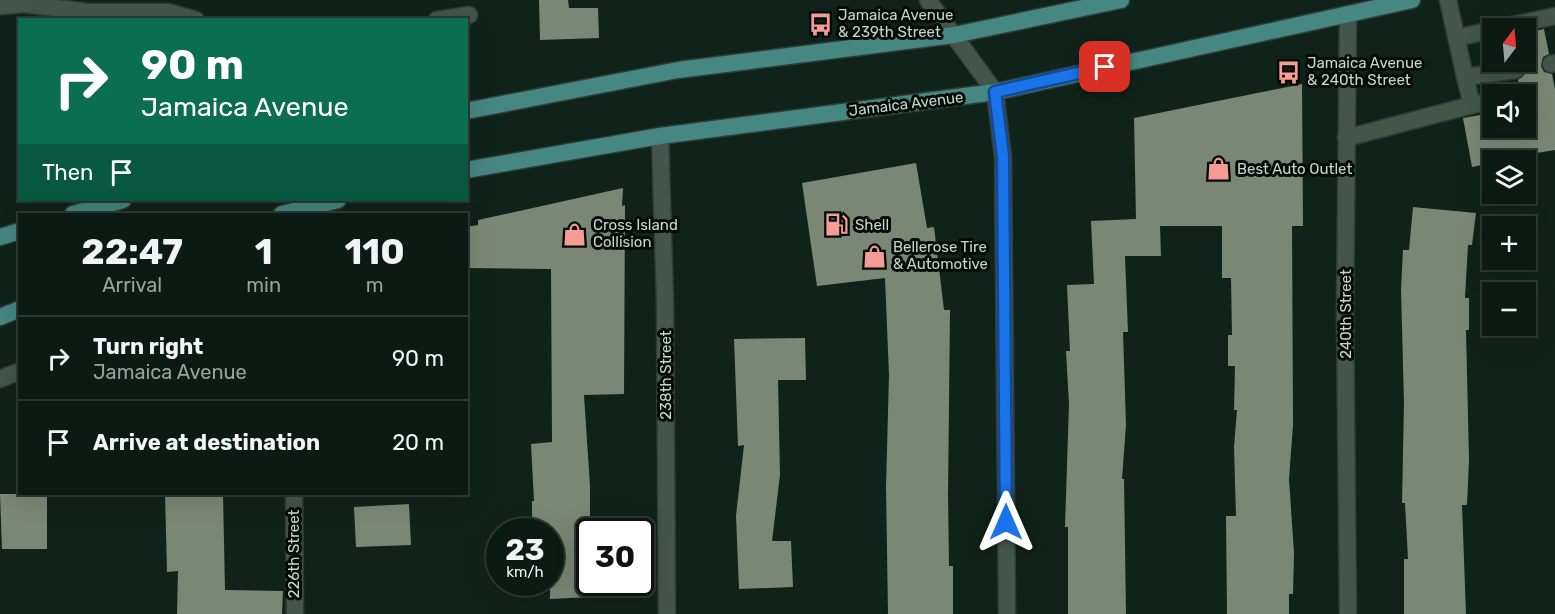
<!DOCTYPE html>
<meta charset="utf-8">
<style>
body{margin:0;font-family:Rubik,sans-serif;background:#1a2722;color:#f1f3f6;height:100vh;display:flex;flex-direction:column;font-size:22px;white-space:nowrap}
*{box-sizing:border-box;margin:0}
p{font-size:20px;color:#9aa1a0}
.icon{flex:none;width:33px;height:33px;fill:none;stroke:currentColor;stroke-width:2;stroke-linecap:round;stroke-linejoin:round}
.map{position:relative;flex:1;overflow:hidden}
.side{position:absolute;left:18px;top:213px;width:450px;height:282px;display:flex;flex-direction:column;background:#0c1a14;border-radius:0px;box-shadow:0 6px 24px #0002,0 0 0 2px #2c3834}
.side>*{flex:none}
.guide{position:absolute;left:18px;top:18px;width:450px;height:183px;border-radius:0px;box-shadow:0 6px 24px #0002,0 0 0 2px #2c3834;background:#0b6e4f;color:#fff;overflow:hidden}
.needle{width:39px;rotate:16deg}
.fabs{position:absolute;left:1482px;top:18px;display:grid;gap:12px}
.fabs a{display:grid;place-items:center;width:54px;height:54px;border-radius:0px;background:#0c1a14;box-shadow:0 6px 24px #0002,0 0 0 2px #2c3834;font-size:30px}
.speed{position:absolute;left:486px;top:518px;display:flex;gap:12px;font-size:30px;font-weight:700;text-align:center}
.speed>*{display:grid;place-content:center;width:78px;height:78px;border-radius:50%;background:#0c1a14;box-shadow:0 6px 24px #0002,0 0 0 2px #2c3834;line-height:1}
.speed small{font-size:15px;font-weight:400}
.speed .limit{border:3px solid #111;border-radius:9px;background:#fff;color:#111}
.pin{position:absolute;display:grid;place-items:center;width:51px;height:51px;color:#fff;margin:-26px;border-radius:12px;box-shadow:0 3px 9px #0006}
.me{position:absolute;width:66px;margin:-33px;rotate:0deg;stroke-linejoin:round;filter:drop-shadow(0 0 4px #0008)}
.turn{display:flex;align-items:center;gap:21px;height:126px;padding:0 24px;font-size:27px}
.turn .icon{width:78px;height:78px;stroke-width:2.5}
.turn b{display:block;font-size:42px;line-height:51px}
.then{display:flex;align-items:center;height:57px;padding:0 24px;background:#0003;gap:12px;font-size:22px}
.eta{display:flex;justify-content:space-evenly;align-items:center;height:102px;text-align:center}
.eta b{font-size:36px;font-weight:700;line-height:42px}
ul{padding:0;list-style:none}
li{display:flex;align-items:center;gap:18px;height:84px;padding:0 24px;border-top:2px solid #2c3834}
li div{flex:1}
li b{display:block;font-size:22px}
li em{font-style:normal}
.map>svg:first-child{display:block}
.building{fill:#7b8775}
.lines{fill:none;stroke-linecap:round;stroke-linejoin:round}
.service-casing{stroke:#303c36;stroke-width:19}
.minor-casing{stroke:#303c36;stroke-width:19}
.primary-casing{stroke:#303c36;stroke-width:19}
.service{stroke:#42564c;stroke-width:16}
.minor{stroke:#42564c;stroke-width:16}
.primary{stroke:#468781;stroke-width:16}
.route-casing{stroke:#114b97;stroke-width:15}
.route{stroke:#1a73e8;stroke-width:10}
.labels{text-anchor:middle;dominant-baseline:central;stroke-width:6;stroke-linejoin:round;paint-order:stroke}
.poi-label{font-size:15px;fill:#c9d5cf;stroke:#040b07;text-anchor:start}
.street-label{font-size:15px;fill:#c9d5cf;stroke:#040b07}
</style>
<div class="map">
<svg width="1555" height="614" viewBox="0 0 1555 614">
<rect width="100%" height="100%" fill="#10231b"/>
<!-- building -->
<path class="building" d="M539,0H568L569,8H598L599,38L540,40Z
M1544,29L1549,54L1543,57L1541,66L1544,72L1552,74L1555,90V150L1492,160V163L1472,167L1463,118L1492,113V128H1526V94H1520L1518,80L1526,73V68L1522,62H1526V33Z
M1302,84L1303,226H1292L1293,425L1289,479L1294,553L1293,594H1289V614H1227L1226,516H1236L1234,447L1237,410H1234L1235,366H1228V335H1232L1231,278H1222V226H1160L1161,256H1125L1128,332H1123L1126,425L1122,479H1124L1126,614H1068V527H1065L1069,404L1066,351H1070L1067,285L1094,284L1091,221L1136,219L1134,118Z
M916,163L927,228L934,227L944,310H950L948,495L949,566H953V614H888L886,486L889,375L885,278L817,286L802,183Z
M623,188L622,206L625,205L624,394L584,395L590,486V597L550,599V531H532V501H534L531,444L552,442L551,269L466,268V227L478,225V220Z
M1413,207L1476,213L1472,245H1468L1465,298H1469V330H1466L1469,460L1467,505H1462L1466,614H1404V559H1408L1405,503H1402L1404,403L1401,289L1403,250H1409Z
M805,338L806,380H778L780,475L772,541H791L793,587L739,589L736,516L744,445L738,446L734,339Z
M0,494H47V549H2Z
M165,494H223L225,590L283,591L282,614H177L178,571L167,572Z
M409,504L411,545L356,547L354,507Z"/>
<g class="lines">
<defs>
<path id="service" d="M1448,0L1465,77L1516,70
M0,6L24,4L88,12L91,20
M88,12H168L196,20
M437,20L469,15
M1499,28L1555,16
M1456,38L1492,30
M1551,64L1555,63
M1472,105L1492,101
M1346,138L1472,105L1465,77
M0,379L20,371"/>
<path id="minor" d="M928,0L995,92L1003,157L1007,614
M1348,14L1345,313L1348,614
M660,136L665,301L667,614
M294,494L295,614"/>
<path id="primary" d="M466,111L678,70L954,35L1121,0
M466,170L660,136L995,92L1412,0
M73,214L123,200
M282,214L338,200
M0,237L20,231
M0,317L20,309"/>
</defs>
<!-- service casing -->
<use href="#service" class="service-casing"/>
<!-- minor casing -->
<use href="#minor" class="minor-casing"/>
<!-- primary casing -->
<use href="#primary" class="primary-casing"/>
<!-- service -->
<use href="#service" class="service"/>
<!-- minor -->
<use href="#minor" class="minor"/>
<!-- primary -->
<use href="#primary" class="primary"/>
</g>
<g class="lines">
<defs>
<path id="route" d="M1006,522L1003,156L995,92L1105,67"/>
</defs>
<!-- route casing -->
<use href="#route" class="route-casing"/>
<!-- route -->
<use href="#route" class="route"/>
</g>
<!-- icons -->
<defs>
<symbol id="bus-bare" viewBox="-9 -9 18 18"><path d="M-5-6H5V4H4V6H2V4H-2V6H-4V4H-5ZM-3.5-4V0h7V-4ZM-3.5 1.2v1.5H-2V1.2ZM2 1.2v1.5H3.5V1.2Z" fill="#f59c96" stroke="#040b07" stroke-width="2.5" paint-order="stroke"/></symbol>
<symbol id="shop-bare" viewBox="-9 -9 18 18"><path d="M-5-2.5h2.3a2.7 3.5 0 0 1 5.4 0H5L5.5 6h-11ZM-1.5-2.5h3a1.5 2.3 0 0 0-3 0Z" fill="#f59c96" stroke="#040b07" stroke-width="2.5" paint-order="stroke"/></symbol>
<symbol id="fuel-bare" viewBox="-9 -9 18 18"><path d="M-5.5-6h7V0h2V4h1.3V-2.5L3-4.5l.8-.8L6-3V5H2.5V1h-1V6h-7ZM-4.2-4.7v3.2H.2V-4.7Z" fill="#f59c96" stroke="#040b07" stroke-width="2.5" paint-order="stroke"/></symbol>
</defs>
<g fill-rule="evenodd">
<use href="#bus-bare" x="804" y="8" width="33" height="33"/>
<use href="#bus-bare" x="1272" y="56" width="33" height="33"/>
<use href="#shop-bare" x="1202" y="152" width="33" height="33"/>
<use href="#fuel-bare" x="820" y="208" width="33" height="33"/>
<use href="#shop-bare" x="558" y="218" width="33" height="33"/>
<use href="#shop-bare" x="858" y="240" width="33" height="33"/>
</g>
<g class="labels">
<!-- poi labels -->
<g class="poi-label">
<text x="838" y="15">Jamaica Avenue<tspan x="838" dy="17">&amp; 239th Street</tspan></text>
<text x="1307" y="63">Jamaica Avenue<tspan x="1307" dy="17">&amp; 240th Street</tspan></text>
<text x="1237" y="169">Best Auto Outlet</text>
<text x="593" y="225">Cross Island<tspan x="593" dy="17">Collision</tspan></text>
<text x="855" y="225">Shell</text>
<text x="893" y="247">Bellerose Tire<tspan x="893" dy="17">&amp; Automotive</tspan></text>
</g>
<!-- street labels -->
<g class="street-label">
<text transform="translate(906 104) rotate(-7)">Jamaica Avenue</text>
<text transform="translate(1346 314) rotate(-90)">240th Street</text>
<text transform="translate(666 375) rotate(-90)">238th Street</text>
<text transform="translate(294 554) rotate(-90)">226th Street</text>
</g>
</g>
</svg>
<div class="fabs">
<a><svg class="needle" viewBox="-14 -14 28 28"><path d="M0-13l5 13h-10z" fill="#e53935"/><path d="M0 13l5-13h-10z" fill="#9aa1a0"/></svg></a>
<a><svg class="icon" aria-label="sound" viewBox="0 0 24 24"><path d="M4 9h4l5-4v14l-5-4H4zM17 9q2 3 0 6"/></svg></a>
<a><svg class="icon" aria-label="layers" viewBox="0 0 24 24"><path d="M12 4l9 5-9 5-9-5zM3 14l9 5 9-5"/></svg></a>
<a>+</a>
<a>−</a>
</div>
<div class="speed"><div>23<small>km/h</small></div><div class="limit">30</div></div>
<div class="pin" style="left:1105px;top:67px;background:#d93025"><svg class="icon" aria-label="arrive" viewBox="0 0 24 24"><path d="M6 21V4h12l-3 4 3 4H6"/></svg></div>
<svg class="me" style="left:1006px;top:522px" viewBox="-20 -20 40 40"><path d="M0-17L14 15 0 8-14 15z" fill="#1a73e8" stroke="#fff" stroke-width="4"/></svg>
<div class="guide">
<div class="turn"><svg class="icon" aria-label="right" viewBox="0 0 24 24"><path d="M7 20v-9h11M14 6l5 5-5 5"/></svg><div><b>90 m</b>Jamaica Avenue</div></div>
<div class="then">Then<svg class="icon" aria-label="arrive" viewBox="0 0 24 24"><path d="M6 21V4h12l-3 4 3 4H6"/></svg></div>
</div>
<section class="side">
<div class="eta">
<div><b>22:47</b><p>Arrival</p></div>
<div><b>1</b><p>min</p></div>
<div><b>110</b><p>m</p></div>
</div>
<ul>
<li><svg class="icon" aria-label="right" viewBox="0 0 24 24"><path d="M7 20v-9h11M14 6l5 5-5 5"/></svg><div><b>Turn right</b><p>Jamaica Avenue</p></div><em>90 m</em></li>
<li><svg class="icon" aria-label="arrive" viewBox="0 0 24 24"><path d="M6 21V4h12l-3 4 3 4H6"/></svg><div><b>Arrive at destination</b></div><em>20 m</em></li>
</ul>
</section>
</div>
